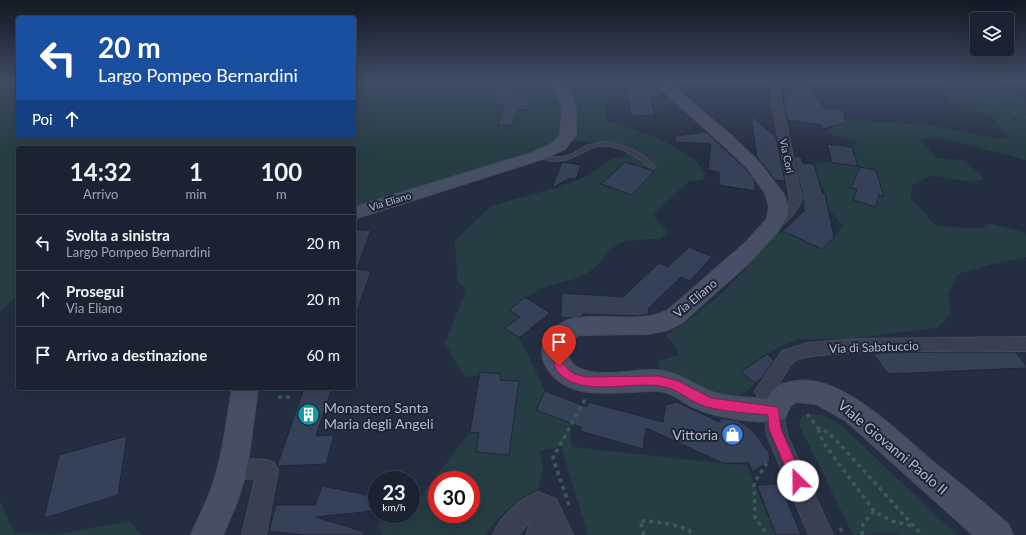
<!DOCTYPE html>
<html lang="it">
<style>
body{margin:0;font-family:Lato,sans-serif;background:#242a3a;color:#f1f3f6;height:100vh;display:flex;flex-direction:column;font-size:15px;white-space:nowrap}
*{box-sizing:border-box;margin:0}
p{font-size:13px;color:#a0a4ac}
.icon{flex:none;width:22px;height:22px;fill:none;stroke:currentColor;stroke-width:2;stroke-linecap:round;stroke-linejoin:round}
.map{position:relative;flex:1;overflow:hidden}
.side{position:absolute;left:16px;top:146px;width:340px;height:244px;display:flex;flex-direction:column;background:#1b2232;border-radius:4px;box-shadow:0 4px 16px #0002,0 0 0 1px #393f4d}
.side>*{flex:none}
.banner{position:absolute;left:16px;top:16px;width:340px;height:122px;border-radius:4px;box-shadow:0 4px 16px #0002,0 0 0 1px #393f4d;background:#1a4fa0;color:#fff;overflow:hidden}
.tools{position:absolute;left:970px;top:12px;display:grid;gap:8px}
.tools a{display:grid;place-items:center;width:44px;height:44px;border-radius:4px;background:#1b2232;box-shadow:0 4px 16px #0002,0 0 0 1px #393f4d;font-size:20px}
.speed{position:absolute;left:368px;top:471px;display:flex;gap:8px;font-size:20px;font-weight:700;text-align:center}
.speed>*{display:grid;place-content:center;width:52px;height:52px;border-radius:50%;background:#1b2232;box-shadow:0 4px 16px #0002,0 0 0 1px #393f4d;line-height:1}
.speed small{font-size:10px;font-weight:400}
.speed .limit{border:6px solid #d22;background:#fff;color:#111}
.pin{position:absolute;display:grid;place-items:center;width:34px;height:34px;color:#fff;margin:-41px -17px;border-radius:50% 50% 50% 0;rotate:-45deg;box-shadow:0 0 4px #0007}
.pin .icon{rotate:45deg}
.me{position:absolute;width:44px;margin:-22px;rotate:337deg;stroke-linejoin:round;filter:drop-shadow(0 0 3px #0008)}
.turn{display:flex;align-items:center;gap:14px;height:84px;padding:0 16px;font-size:18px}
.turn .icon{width:52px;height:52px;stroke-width:2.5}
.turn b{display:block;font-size:28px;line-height:34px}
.then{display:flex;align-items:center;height:38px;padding:0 16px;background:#0003;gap:8px;font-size:15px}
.eta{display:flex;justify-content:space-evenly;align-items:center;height:68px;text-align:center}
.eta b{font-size:24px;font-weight:700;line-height:28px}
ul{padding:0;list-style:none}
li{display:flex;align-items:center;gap:12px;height:56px;padding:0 16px;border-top:1px solid #393f4d}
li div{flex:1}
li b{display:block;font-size:15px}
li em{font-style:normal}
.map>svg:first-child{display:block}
.green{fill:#263d43;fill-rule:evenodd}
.building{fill:#354159;stroke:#1f2739}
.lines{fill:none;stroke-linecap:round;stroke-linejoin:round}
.lane-casing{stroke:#42495b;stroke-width:2}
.street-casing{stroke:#42495b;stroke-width:2}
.secondary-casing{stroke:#42495b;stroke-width:2}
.path-far1{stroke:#3f565b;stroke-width:1.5;stroke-dasharray:2 2;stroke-linecap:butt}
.path{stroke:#3f565b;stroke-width:3.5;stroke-dasharray:4 4;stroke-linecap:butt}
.lane{fill:#384052;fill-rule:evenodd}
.street{fill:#384052;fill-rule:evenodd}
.secondary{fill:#464f65;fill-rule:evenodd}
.route{fill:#db2777;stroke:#8e194d}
.labels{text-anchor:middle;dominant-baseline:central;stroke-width:4;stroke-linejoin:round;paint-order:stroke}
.far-street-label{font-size:10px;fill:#b5bccc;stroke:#1d2537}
.street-label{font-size:12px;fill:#b5bccc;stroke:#1d2537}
.near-poi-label{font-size:14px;fill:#b5bccc;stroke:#1d2537;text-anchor:start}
.near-street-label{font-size:14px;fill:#b5bccc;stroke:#1d2537}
</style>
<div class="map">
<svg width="1026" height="535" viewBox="0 0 1026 535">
<rect width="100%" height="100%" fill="#242e42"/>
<!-- green -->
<path class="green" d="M0,80H18V136H354V80H615L646,98L672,100L676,103L660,109L652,104L605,101L607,120L658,138L695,159L706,174L702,180L689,181L653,215L667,232L661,239C645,239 629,239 615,245C608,248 603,261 597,266C582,279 561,281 543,288C531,293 520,301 509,309L520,317L505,328L519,338L530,359L545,391L536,410L569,422L572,447L747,466L776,535H588L561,446L540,451L543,469L538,490C521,495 495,519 486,535H383L378,528L383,514H411V503L415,504L470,432L479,375L465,378L445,343L466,290L457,280L455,241L491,206L559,187L585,177L612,159L624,156L628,146L581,141L555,142L518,158L354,207V148H18V294L0,313ZM437,480H471V514H437Z
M933,80H992L998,85L1026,99V160L937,137L920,140L937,158L963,160L978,172L984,179L974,182L930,176L912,185L911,198L935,225L952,227L980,228L991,224L1023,232L1026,235V257L992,264L958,274L948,294L951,314L937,328L845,339H796L767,354L741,372L755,383L749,390L737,397L721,400L680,377L660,370L658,361L679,355L673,343L665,335C689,323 728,289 747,267C759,254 766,238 783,231L822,249L843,227C840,221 835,217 831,212C822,200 829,190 815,178L814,164C826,159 845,164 858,166L852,147L858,141L825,133L835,124L853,120L926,125L999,139L1009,137L990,115L948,104L944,85Z
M809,414L823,415L841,425L957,535H900L892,533L853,535L799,425L802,416Z
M0,501L14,533L60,534L129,521L142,535H0Z"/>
<!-- building -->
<path class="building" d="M492,80H505L513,94H527L531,110H517L513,126L498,125L504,105H495Z
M624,80H645L654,85L664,94L650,98L655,116L631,115Z
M784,82H802L826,110L834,107L843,111L846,123L823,129L822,125L787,120L783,97L788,98L785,93L793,94Z
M751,116L776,137L785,181L775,180L757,157Z
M706,132L747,170L755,181V191L719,185V172L708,170L711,144L675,142V136Z
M827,144L852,147L858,166L832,163Z
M794,156L801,157L803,163L814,164L823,194H825L834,237L822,249L783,231L804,211L803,199Z
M562,162L581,165L576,179L570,178L552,188Z
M625,162L654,171L632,195L601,184Z
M860,167L876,170L884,197L879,195L876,207L853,200L857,189L851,188Z
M354,230H371L357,269L371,271L356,314H354Z
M689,247L712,257L690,281L681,277L648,309L649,314L639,316L583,314V316L573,318L561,317L562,293L623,297L659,263L668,267Z
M525,297L550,313L519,338L505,328L520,317L509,310Z
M942,352H1015L1026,365V368L888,374L873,353Z
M767,354L774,360L762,378L755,383L741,372Z
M480,372L501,374L500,380L519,381L509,455L476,452L479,433L470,432Z
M304,388H332L316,436L334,435L326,464L277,466Z
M545,391L587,407L588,402L663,422L666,405L677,402L719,422L721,418L739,421L753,431L769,453L770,461L752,472L749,463H723L646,428L643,449L580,431L581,427L536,410Z
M127,436L118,495L44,518L59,455Z
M780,484L801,535H776L757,485Z
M322,486L377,497L373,511L316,517L364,532V535H305L269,531L276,505H315Z"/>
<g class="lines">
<defs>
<path id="lane" d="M606,142C625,145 643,153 656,167L653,169L651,168C638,158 625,147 608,146C593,144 586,152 573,157C562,162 547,163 538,155L541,153L549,157H563L570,155L586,146L597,143Z"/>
<path id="street" d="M772,80H781V100L802,199C797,210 785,230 770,226L768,223L785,207L790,199L771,100Z
M1026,337V351C993,351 810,348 794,361C789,366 778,385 774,392L783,410L787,435L833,535H809L767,435L764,410L755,391L782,351L808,343L857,339Z
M232,458L267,460L274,463L278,470L266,535H242L255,479L232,478L225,475L221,468L225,461Z
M538,492L556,499L573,535H526L532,519L518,535H493C502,514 517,501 538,492Z"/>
<path id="secondary" d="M544,80H557L567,88L574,101L576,110V135L565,149L543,159L354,219V207L531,153L553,143L560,134L562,110L560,101L556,93Z
M651,80H666L733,137L759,162L783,193L788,206L787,217L778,231L750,262L682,323L668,330L648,334L579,335L568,345C565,356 571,365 581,369C601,378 633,369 655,370C677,371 692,384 712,392C728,398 749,397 767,399C772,389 779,384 790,382C838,370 897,431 931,460C957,481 983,502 1008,524L1013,535H973L846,421L816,404L796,402L790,407L784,419C763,426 715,417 695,408C685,404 676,395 665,392C655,390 643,391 632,392C600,394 560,397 544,362C539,349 546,335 556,327C581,305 635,328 668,310L746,242L767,219L769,206L765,193L748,169L722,144Z
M232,388H258L250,448L245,477L237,502L223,535H191C198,518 207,502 213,484C223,453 227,420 232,388Z"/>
</defs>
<!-- lane casing -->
<use href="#lane" class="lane-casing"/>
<!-- street casing -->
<use href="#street" class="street-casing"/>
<!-- secondary casing -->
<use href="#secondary" class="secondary-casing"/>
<!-- path-far1 -->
<path class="path-far1" d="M941,80L980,100L1026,117"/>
<!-- path -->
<path class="path" d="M278,397H293
M807,414L818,428L827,432L836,440L922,535
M818,429L823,442L874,511L892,521L912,526
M767,463L754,483L755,518L768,535
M569,505L553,458L584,401L580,399
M840,528L844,535
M644,535L640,521C657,521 673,524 689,530L691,535
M862,535L863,524L874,511"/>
<!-- lane -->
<use href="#lane" class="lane"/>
<!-- street -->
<use href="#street" class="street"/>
<!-- secondary -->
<use href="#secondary" class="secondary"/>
</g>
<!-- sky -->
<linearGradient id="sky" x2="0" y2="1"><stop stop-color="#141924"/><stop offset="0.52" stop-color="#3f4c65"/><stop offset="1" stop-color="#3f4c65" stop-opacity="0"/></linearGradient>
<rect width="1026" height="155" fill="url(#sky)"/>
<!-- route -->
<path class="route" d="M559,362C564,363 565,367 569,370C574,375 581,376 588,377L659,376L678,381L711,398L778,407L781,429L804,481L802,485L798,487L793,485L769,429L768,415C749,413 726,412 707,407C690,402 678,388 660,386C629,381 572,400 554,366L555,363Z"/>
<!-- icons -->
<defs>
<symbol id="building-disc" viewBox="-11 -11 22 22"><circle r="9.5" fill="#0f9aa8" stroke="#1d2537"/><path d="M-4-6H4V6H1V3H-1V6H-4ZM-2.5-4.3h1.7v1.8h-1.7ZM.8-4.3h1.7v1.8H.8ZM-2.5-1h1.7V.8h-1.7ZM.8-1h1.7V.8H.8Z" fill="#fff"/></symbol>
<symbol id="shop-disc" viewBox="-11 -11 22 22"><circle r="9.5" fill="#3f7fe0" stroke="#1d2537"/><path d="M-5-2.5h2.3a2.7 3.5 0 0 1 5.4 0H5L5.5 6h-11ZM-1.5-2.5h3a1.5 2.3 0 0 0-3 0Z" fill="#fff"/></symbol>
</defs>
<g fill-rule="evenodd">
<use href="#building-disc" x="296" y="402" width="25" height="25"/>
<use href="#shop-disc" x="720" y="422" width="25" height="25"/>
</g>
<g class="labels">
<!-- far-street labels -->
<g class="far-street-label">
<text transform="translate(787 156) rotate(78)">Via Cori</text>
<text transform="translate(390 201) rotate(-17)">Via Eliano</text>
</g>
<!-- street labels -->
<g class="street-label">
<text transform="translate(695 298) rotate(-40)">Via Eliano</text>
<text transform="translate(874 347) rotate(-2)">Via di Sabatuccio</text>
</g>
<!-- near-poi labels -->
<g class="near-poi-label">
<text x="324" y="407">Monastero Santa<tspan x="324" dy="16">Maria degli Angeli</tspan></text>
<text x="718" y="434" text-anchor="end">Vittoria</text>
</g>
<!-- near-street labels -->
<g class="near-street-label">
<text transform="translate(893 447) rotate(40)">Viale Giovanni Paolo II</text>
</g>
</g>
</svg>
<div class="tools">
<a><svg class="icon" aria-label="layers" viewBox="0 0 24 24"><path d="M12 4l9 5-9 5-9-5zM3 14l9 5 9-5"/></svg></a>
</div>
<div class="speed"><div>23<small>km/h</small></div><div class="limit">30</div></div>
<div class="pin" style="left:559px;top:366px;background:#d93025"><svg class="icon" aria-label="arrive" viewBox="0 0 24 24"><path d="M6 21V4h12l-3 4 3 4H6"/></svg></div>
<svg class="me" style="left:798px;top:481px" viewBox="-20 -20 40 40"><circle r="19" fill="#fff"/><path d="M0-13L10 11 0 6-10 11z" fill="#db2777"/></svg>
<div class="banner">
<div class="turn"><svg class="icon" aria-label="left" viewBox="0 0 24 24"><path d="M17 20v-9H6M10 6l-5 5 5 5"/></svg><div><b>20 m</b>Largo Pompeo Bernardini</div></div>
<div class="then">Poi<svg class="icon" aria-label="ahead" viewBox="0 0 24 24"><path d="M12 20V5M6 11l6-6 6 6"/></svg></div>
</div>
<section class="side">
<div class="eta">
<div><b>14:32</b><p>Arrivo</p></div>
<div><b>1</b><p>min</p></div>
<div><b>100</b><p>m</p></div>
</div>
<ul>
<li><svg class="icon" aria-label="left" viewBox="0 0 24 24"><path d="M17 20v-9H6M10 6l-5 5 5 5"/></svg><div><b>Svolta a sinistra</b><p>Largo Pompeo Bernardini</p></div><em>20 m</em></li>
<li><svg class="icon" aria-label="ahead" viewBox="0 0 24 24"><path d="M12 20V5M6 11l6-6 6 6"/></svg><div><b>Prosegui</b><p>Via Eliano</p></div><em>20 m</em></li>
<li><svg class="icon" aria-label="arrive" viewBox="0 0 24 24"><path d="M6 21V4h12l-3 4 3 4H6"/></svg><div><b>Arrivo a destinazione</b></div><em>60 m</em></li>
</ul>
</section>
</div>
